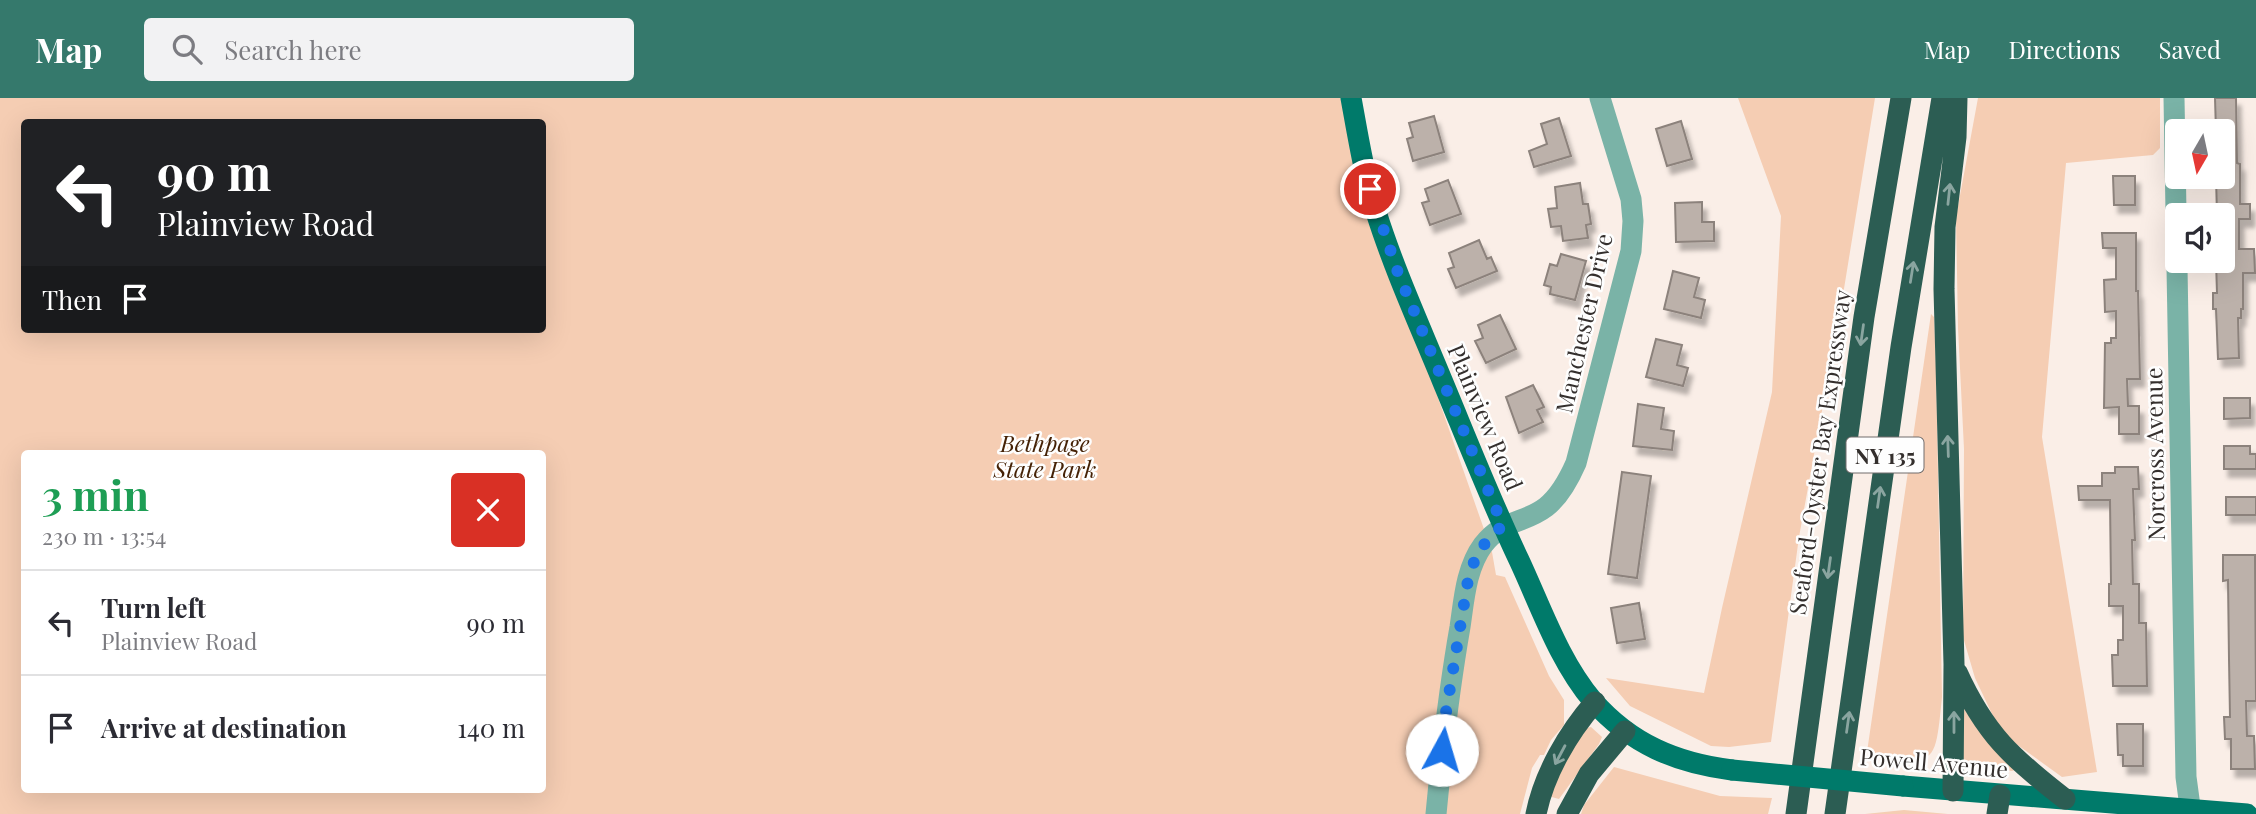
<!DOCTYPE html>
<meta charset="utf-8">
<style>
body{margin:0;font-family:"Playfair Display",serif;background:#f2f2f3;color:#2b2b33;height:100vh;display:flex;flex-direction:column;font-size:26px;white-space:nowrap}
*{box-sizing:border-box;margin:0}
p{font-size:23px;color:#7c7c81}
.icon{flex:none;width:38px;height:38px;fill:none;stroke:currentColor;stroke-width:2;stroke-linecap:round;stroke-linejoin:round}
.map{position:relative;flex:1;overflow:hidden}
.details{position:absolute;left:21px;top:352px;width:525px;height:343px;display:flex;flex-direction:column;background:#fff;border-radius:7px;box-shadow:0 7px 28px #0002}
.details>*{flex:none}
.banner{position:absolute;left:21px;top:21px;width:525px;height:214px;border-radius:7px;box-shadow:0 7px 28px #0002;background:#202124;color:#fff;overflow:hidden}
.needle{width:46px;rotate:189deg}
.tools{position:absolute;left:2165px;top:21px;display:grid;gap:14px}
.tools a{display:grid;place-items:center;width:70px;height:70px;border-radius:7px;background:#fff;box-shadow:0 7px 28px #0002;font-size:35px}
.pin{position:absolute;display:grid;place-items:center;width:60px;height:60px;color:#fff;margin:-30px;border:4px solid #fff;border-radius:50%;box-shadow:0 2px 7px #0007}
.me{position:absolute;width:77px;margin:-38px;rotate:6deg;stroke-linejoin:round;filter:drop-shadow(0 0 5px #0008)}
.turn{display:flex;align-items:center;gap:24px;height:147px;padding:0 21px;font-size:32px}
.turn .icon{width:91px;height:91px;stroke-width:2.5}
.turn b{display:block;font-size:49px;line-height:60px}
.then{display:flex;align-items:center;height:66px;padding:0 21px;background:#0003;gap:14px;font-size:26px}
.round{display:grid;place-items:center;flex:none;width:74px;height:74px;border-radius:7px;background:#f2f2f3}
.headline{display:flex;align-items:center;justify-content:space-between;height:119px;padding:0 21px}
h1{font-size:42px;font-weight:700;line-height:52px;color:#1e9e55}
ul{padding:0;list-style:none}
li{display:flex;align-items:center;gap:21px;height:105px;padding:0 21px;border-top:2px solid #e1e1e2}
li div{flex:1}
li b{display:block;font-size:26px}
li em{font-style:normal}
header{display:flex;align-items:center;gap:42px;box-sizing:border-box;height:98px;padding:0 35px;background:#35796c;color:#fff}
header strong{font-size:33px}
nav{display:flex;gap:38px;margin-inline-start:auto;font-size:24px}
.search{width:490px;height:63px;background:#f2f2f3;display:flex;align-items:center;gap:18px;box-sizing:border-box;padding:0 24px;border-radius:7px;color:#7c7c81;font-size:26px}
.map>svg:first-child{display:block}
.green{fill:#f5cdb3;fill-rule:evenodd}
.building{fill:#bcb1aa;stroke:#8c827c;stroke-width:2;filter:url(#shadow)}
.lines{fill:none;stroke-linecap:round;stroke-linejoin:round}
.minor{stroke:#7ab3a7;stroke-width:21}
.major{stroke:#007a6a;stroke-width:21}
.highway{stroke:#2c5d53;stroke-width:21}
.major-bridge{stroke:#007a6a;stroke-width:21}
.oneway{stroke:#8aa5a0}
.route{stroke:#1a73e8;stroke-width:12;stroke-dasharray:0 21.6}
.labels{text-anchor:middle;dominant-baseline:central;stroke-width:5;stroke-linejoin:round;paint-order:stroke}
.shield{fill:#fefefe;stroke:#716d6c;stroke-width:2}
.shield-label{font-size:21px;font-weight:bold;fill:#342f2d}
.street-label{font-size:23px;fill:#342f2d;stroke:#fefefe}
.park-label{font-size:23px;font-style:italic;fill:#452206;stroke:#fefefe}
</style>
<header>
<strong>Map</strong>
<div class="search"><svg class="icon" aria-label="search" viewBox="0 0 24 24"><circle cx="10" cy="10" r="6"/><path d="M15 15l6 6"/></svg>Search here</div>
<nav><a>Map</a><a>Directions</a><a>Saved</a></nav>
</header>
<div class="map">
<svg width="2256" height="716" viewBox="0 0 2256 716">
<defs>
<filter id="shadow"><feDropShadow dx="4.5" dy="8" stdDeviation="2" flood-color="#0004"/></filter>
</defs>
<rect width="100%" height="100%" fill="#faeee7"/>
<!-- green -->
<path class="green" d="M0,0H1349L1361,80L1492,454L1496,477L1505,479L1549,578L1564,602V627L1551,642L1544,657H1540L1532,670L1520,716H0ZM24,24H542V231H24ZM24,355H542V691H24Z
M1738,0H1875L1842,203L1799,439L1771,644L1729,649L1711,648L1630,608L1606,580L1704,595L1722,510L1772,294L1781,118Z
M1978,0H2160V50L2153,57L2066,65L2042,339L2097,674L2062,679L2001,635L1975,580L1963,539L1964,351L1958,230L1956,119Z
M1931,216L1934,219L1936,269L1942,599C1935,668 1937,669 1867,654Z
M1961,605C1977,632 1993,652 2018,671L2012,673L1969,670V663L1961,662Z
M1591,629L1602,639L1599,646L1559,701L1548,698L1556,678L1586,630Z
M1614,669L1720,698L1772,700L1768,716H1581L1584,707Z
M1904,712L1948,716H1949H1865Z"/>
<!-- building -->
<path class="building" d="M2215,0H2236L2237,65L2240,66V106H2250V121H2239V151H2254L2255,175H2243V211H2241V220H2238L2239,260L2218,261L2216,211H2213V195H2217L2216,163H2222V117H2217L2216,79H2222V33H2216Z
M1434,18L1444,54L1413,63L1407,41L1413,39L1409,25Z
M1559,20L1571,58L1534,69L1529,53L1547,46L1541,26Z
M1681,23L1692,61L1667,68L1656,31Z
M2113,78H2135V107H2114Z
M1448,82L1461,116L1430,127L1422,105L1429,103L1425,91Z
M1580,85L1583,106H1588L1591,126L1586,127L1588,140L1563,143L1561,128L1551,129L1548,111L1557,110L1555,89Z
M1702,104V124H1714V143L1676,144L1675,105Z
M2102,135H2136V193H2138L2140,281H2127L2128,308H2139V336H2119V309L2104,310L2105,245H2111V240H2116V213L2105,214L2104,182L2116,181V150H2103Z
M1479,142L1487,161L1491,159L1497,173L1456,190L1448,171L1454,169L1449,155Z
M1561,156L1586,163L1575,202L1550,196L1551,189L1544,187L1550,166L1557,168Z
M1673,173L1699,180L1694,199L1705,202L1701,220L1664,211Z
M1500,217L1516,251L1486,265L1475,243L1483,240L1478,227Z
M1656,241L1682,247L1677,267L1688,270L1683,288L1646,279Z
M1533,287L1544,309L1537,312L1543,324L1519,335L1506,299Z
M2224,300H2250V320L2224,321Z
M1638,306L1664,310L1661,331L1674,333L1672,352L1633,348Z
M2224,348H2250V356H2256V371H2224Z
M2115,369H2138L2139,391H2133L2135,442H2132L2133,486H2139V525H2146L2147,588H2113L2112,557H2118V542H2123V508H2109V486H2111L2110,402H2079L2078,388H2102V375H2115Z
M1622,374L1651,378L1637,480L1608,476Z
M2226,399H2256V417H2226Z
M2223,457H2255L2256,603H2246L2247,638H2254L2255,671H2231V641H2225L2224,619H2230L2229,561L2228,482L2223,483Z
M1639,505L1645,541L1617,545L1611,510Z
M2117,626H2143V668H2123V657H2118Z"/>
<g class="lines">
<!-- minor -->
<path class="minor" d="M2174,0L2186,679L2191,716
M1436,716C1442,653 1449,592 1460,529C1464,502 1466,470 1483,447C1503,421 1524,426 1546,409C1560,398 1569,381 1576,365L1631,153L1633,123L1631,101L1600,0"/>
<!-- major -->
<path class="major" d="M1351,0C1358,38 1364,77 1376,114C1394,171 1419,226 1442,282C1467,342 1491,403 1519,462C1541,509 1559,563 1593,603C1631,646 1676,665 1732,672
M1903,688L2247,716"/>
<!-- highway -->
<path class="highway" d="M1957,574C1985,636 2012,660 2065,701
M1953,693L1954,566L1944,191L1945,129L1956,39L1957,0
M1536,716C1544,676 1568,635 1595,604
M1567,716L1589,676L1625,633
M1796,716L1864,219L1901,0
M1835,716L1901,249L1942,0
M1997,716L2000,697"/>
<!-- major-bridge -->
<path class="major-bridge" d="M1732,672L1903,688"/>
</g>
<!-- one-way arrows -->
<defs><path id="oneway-shaft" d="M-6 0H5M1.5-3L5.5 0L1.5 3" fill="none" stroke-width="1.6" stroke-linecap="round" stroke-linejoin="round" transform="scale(1.75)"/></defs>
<g class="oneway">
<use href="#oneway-shaft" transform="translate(1949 96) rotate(-84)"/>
<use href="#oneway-shaft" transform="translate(1912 174) rotate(-81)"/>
<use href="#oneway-shaft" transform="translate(1862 237) rotate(98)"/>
<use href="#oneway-shaft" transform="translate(1948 348) rotate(-92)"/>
<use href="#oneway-shaft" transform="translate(1879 399) rotate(-82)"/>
<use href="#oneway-shaft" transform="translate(1829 470) rotate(98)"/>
<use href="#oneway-shaft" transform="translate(1848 624) rotate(-82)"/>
<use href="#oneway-shaft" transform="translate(1954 624) rotate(-90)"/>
<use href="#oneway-shaft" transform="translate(1560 657) rotate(118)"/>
</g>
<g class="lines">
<!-- route -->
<path class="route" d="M1370,91L1397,172L1503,428L1491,437L1476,458L1468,482L1444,626L1442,652"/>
</g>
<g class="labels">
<!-- shield labels -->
<rect class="shield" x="1846.5" y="339.5" width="77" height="35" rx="5"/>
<g class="shield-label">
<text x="1885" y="357">NY 135</text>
</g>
<!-- street labels -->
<g class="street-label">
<text transform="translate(1583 225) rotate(-77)">Manchester Drive</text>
<text transform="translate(1486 319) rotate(67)">Plainview Road</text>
<text transform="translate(1819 354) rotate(-82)">Seaford-Oyster Bay Expressway</text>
<text transform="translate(2154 356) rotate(-91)">Norcross Avenue</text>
<text transform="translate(1934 664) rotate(5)">Powell Avenue</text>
</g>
<!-- park labels -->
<g class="park-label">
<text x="1045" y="344">Bethpage<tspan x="1045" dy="26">State Park</tspan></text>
</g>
</g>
</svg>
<div class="tools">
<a><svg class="needle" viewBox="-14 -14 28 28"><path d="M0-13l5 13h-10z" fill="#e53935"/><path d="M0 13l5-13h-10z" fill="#7c7c81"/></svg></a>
<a><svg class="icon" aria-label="sound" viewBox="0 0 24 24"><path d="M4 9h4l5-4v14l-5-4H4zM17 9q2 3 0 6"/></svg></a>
</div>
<div class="pin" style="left:1370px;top:91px;background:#d93025"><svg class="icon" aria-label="arrive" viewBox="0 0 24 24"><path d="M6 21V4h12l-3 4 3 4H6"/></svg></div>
<svg class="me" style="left:1442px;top:652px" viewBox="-20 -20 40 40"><circle r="19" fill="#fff"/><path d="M0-13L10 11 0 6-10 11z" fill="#1a73e8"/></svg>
<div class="banner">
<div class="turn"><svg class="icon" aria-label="left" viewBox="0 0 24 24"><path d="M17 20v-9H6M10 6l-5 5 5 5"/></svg><div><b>90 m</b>Plainview Road</div></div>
<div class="then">Then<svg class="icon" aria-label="arrive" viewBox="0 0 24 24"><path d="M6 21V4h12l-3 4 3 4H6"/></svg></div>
</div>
<section class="details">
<div class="headline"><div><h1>3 min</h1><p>230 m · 13:54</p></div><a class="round" style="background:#d93025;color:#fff"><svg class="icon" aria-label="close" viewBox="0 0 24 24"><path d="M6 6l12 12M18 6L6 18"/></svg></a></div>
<ul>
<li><svg class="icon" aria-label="left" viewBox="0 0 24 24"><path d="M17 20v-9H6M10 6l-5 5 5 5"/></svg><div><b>Turn left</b><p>Plainview Road</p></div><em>90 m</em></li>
<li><svg class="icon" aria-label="arrive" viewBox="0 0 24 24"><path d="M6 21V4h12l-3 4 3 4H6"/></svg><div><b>Arrive at destination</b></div><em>140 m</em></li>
</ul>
</section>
</div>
